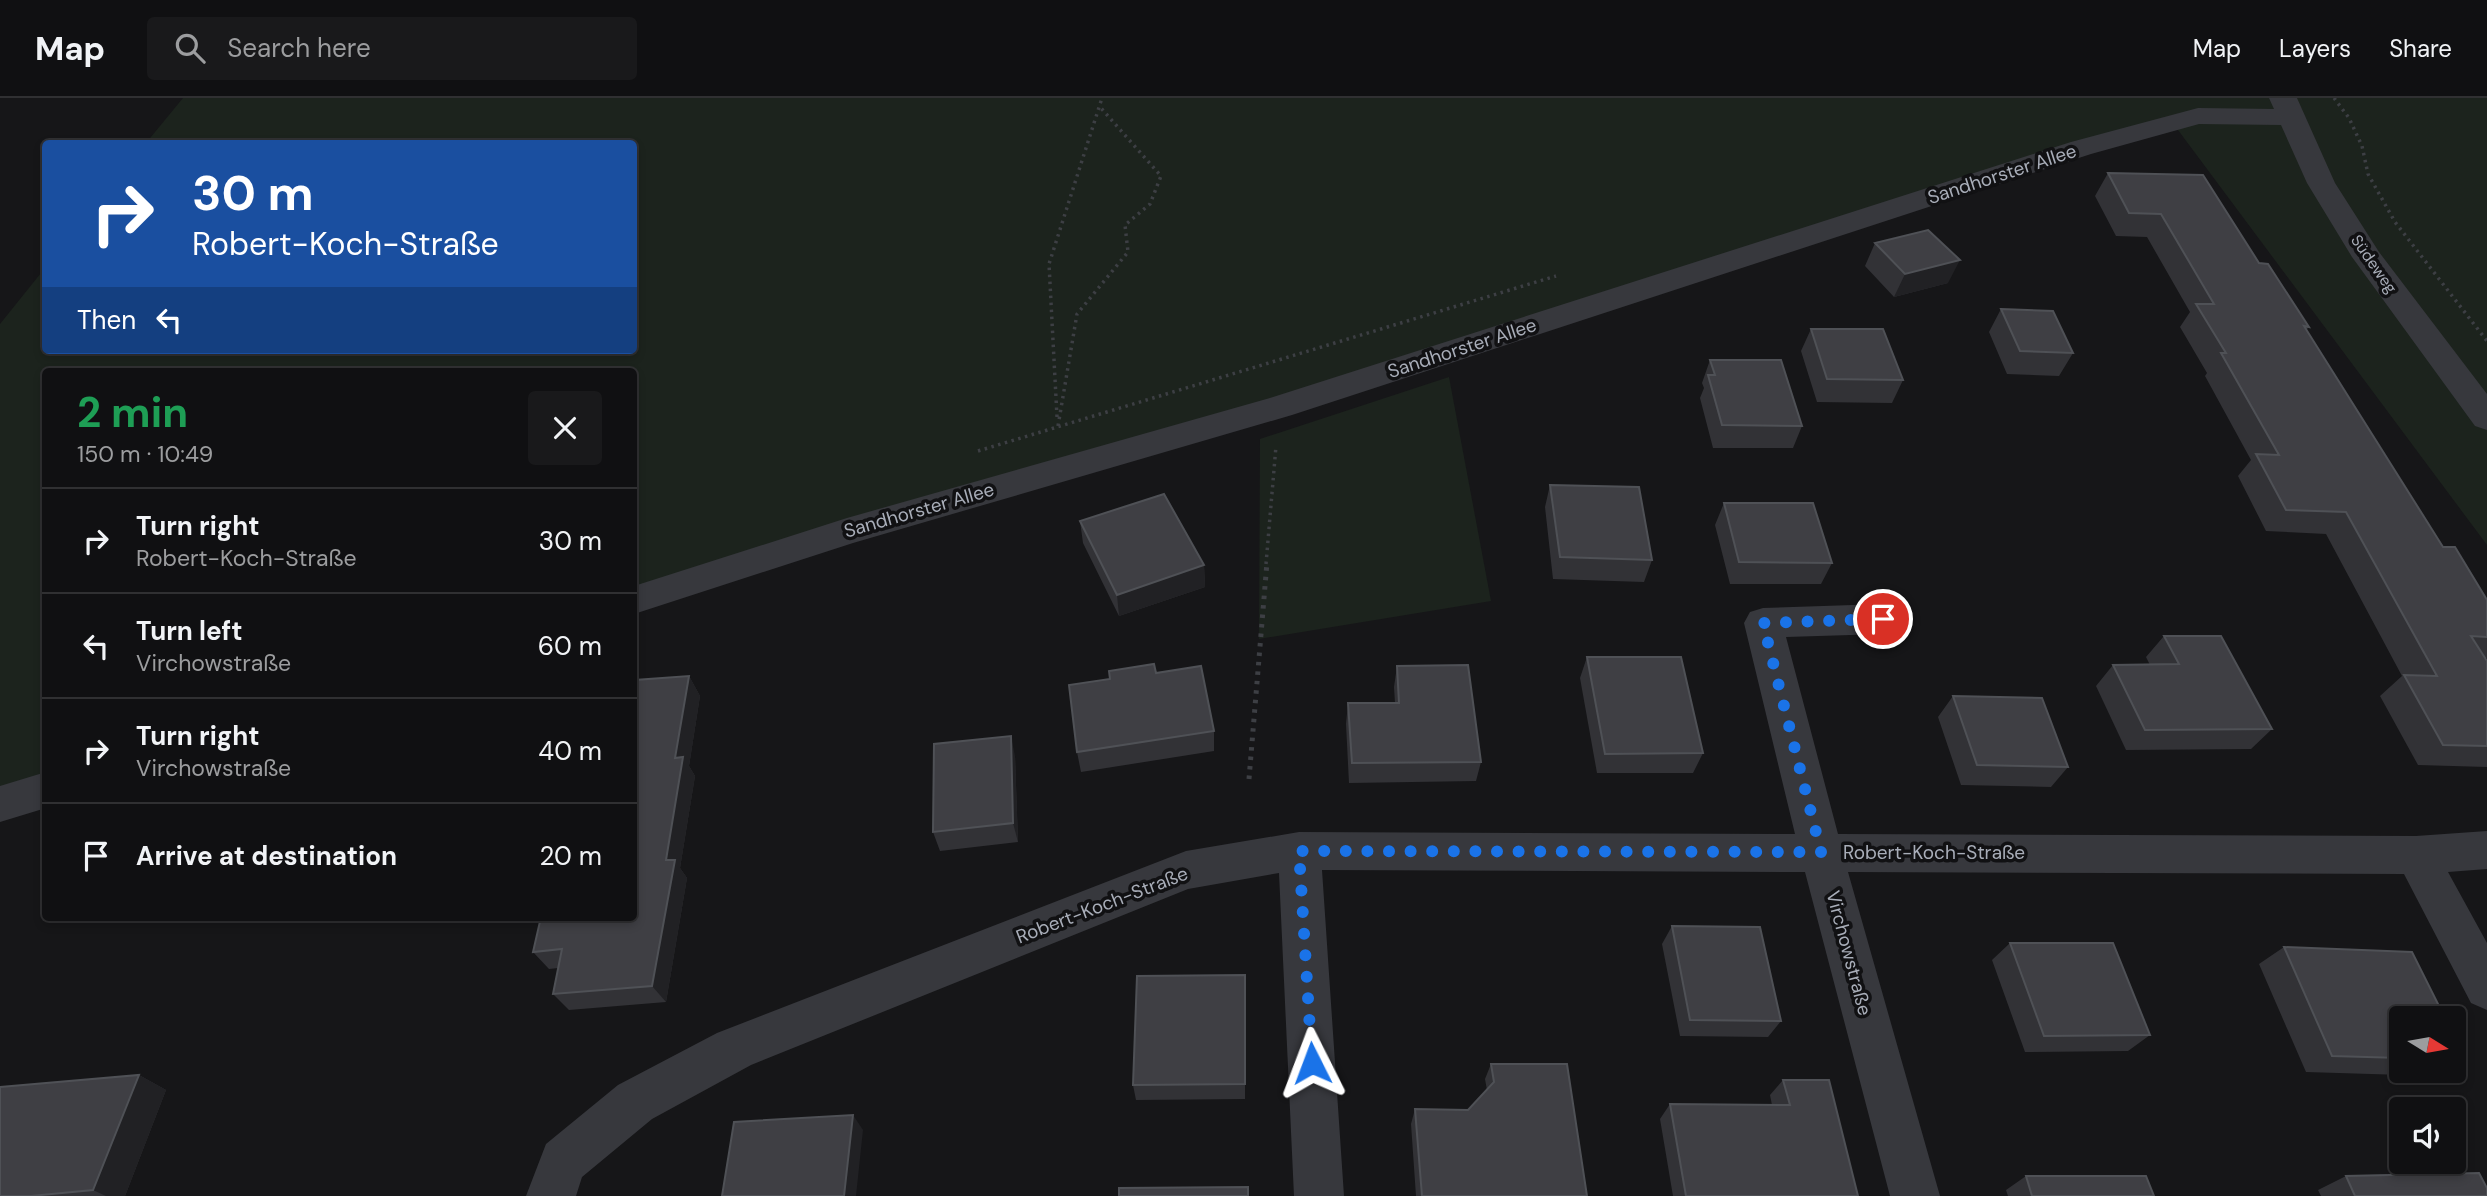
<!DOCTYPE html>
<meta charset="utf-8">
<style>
body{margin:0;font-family:"DM Sans",sans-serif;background:#19191b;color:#f1f3f6;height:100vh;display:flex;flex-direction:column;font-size:26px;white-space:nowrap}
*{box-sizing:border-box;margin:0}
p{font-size:23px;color:#9c9d9f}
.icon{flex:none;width:38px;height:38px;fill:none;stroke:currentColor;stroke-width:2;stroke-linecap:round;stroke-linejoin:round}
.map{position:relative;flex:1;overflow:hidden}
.details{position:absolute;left:42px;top:270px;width:595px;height:553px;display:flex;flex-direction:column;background:#101012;border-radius:7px;box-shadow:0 4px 10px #0003,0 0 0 2px #303032}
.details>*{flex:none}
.top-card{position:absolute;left:42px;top:42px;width:595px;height:214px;border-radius:7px;box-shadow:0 4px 10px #0003,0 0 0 2px #303032;background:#1a4fa0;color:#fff;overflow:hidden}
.needle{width:46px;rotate:101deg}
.controls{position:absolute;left:2389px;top:908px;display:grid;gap:14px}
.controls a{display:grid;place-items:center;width:77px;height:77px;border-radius:7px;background:#101012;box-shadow:0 4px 10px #0003,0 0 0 2px #303032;font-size:35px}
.pin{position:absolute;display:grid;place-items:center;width:60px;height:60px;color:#fff;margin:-30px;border:4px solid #fff;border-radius:50%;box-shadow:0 2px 7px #0007}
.me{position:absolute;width:77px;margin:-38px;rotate:357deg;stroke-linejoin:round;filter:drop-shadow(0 0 5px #0008)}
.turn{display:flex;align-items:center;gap:24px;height:147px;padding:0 35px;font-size:32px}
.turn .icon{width:91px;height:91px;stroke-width:2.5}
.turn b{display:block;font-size:49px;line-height:60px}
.then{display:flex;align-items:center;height:66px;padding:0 35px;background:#0003;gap:14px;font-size:26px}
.round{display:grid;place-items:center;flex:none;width:74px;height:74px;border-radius:7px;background:#19191b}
.overview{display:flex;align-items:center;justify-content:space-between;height:119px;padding:0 35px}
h1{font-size:42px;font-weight:700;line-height:52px;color:#1e9e55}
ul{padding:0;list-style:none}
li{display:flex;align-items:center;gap:21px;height:105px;padding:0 35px;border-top:2px solid #303032}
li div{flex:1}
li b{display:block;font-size:26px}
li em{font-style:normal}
header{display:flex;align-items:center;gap:42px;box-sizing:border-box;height:98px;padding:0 35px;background:#101012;border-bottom:2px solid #303032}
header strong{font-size:33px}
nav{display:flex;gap:38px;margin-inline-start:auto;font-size:24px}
.search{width:490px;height:63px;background:#19191b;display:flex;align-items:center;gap:18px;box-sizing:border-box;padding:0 24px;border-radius:7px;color:#9c9d9f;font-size:26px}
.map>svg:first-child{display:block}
.green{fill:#1c231d}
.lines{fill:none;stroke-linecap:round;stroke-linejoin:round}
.path-far1{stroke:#3d3f44;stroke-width:3.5;stroke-dasharray:2.5 4.5;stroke-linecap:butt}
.path{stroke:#3d3f44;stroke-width:5;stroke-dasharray:3.5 6;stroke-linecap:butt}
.minor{fill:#37383d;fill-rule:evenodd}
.wall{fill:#323236}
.shaded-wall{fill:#212124}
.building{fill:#3f3f44;stroke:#4f5156;stroke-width:2}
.route{stroke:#1a73e8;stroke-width:12;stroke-dasharray:0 21.6}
.labels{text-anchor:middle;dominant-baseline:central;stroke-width:7;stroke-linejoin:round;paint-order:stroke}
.far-street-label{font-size:16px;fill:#a8adb8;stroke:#111113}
.street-label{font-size:19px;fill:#a8adb8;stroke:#111113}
</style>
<header>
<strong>Map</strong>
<div class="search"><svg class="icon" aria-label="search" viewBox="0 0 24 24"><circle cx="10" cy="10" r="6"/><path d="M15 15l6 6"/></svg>Search here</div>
<nav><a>Map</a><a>Layers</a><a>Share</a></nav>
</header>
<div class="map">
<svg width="2487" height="1098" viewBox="0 0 2487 1098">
<rect width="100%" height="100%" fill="#161618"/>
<!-- green -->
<path class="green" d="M183,0H2487V447L2175,28L634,502V273H46L45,688L0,703V226L45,170L46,252H634V46L146,45Z
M1449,279L1491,503L1259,541L1260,341Z"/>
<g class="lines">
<!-- path-far1 -->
<path class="path-far1" d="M2334,0L2349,20L2362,48L2368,76L2395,124L2487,243
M1057,319L1049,166L1102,0
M1058,328L1077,216L1128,154L1125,127L1150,106L1161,78L1100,9
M978,353L1556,178
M1266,466L1276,348"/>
<!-- path -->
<path class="path" d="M1249,681L1267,464"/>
<!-- minor -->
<path class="minor" d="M2269,0H2297L2335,85L2379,154L2487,296V332L2475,328L2352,159L2307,85L2281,27L2199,26L2091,56L1292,317L853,445L634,516V488L847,420L1270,300L2071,44L2198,10L2274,11Z
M1883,506L1896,510L1902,521L1896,532L1883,536L1786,539L1838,736L2416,738L2487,733V771L2448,774L2487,845V912L2471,905L2404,776L1848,774L1940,1098H1890L1805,774L1322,772L1344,1098H1294L1279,775L1188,791L751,967L652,1021L582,1079L576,1098H526L546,1046L618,987L717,935L1186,753L1299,734L1795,736L1744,525L1750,514L1763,510Z
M46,674V710L0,724V688Z"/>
</g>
<!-- wall -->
<path class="wall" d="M2108,75L2259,165L2309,229L2306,232L2443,449L2487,502V560L2485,561L2487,563V669L2418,667L2380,598L2402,578L2326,436L2266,433L2238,378L2251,362L2205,278L2207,275L2180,229L2190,214L2147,139L2116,138L2095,98Z
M1875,145L1948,185L1894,199L1865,168Z
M2001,211L2073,255L2059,278L2007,276L1989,234Z
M1811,231L1903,282L1892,305L1817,304L1801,253Z
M1710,262L1802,328L1793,350H1713L1700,300L1704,290L1702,285Z
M1550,387L1652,462L1644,484L1553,481L1545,409Z
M1724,405L1832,465L1821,486H1730L1715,427Z
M1080,423L1204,467L1205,489L1119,518L1083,445Z
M2164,538L2272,631L2251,651L2126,652L2096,588L2113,567H2150L2146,559Z
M1587,559L1703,655L1693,675H1597L1580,580Z
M1397,568L1481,664L1476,683L1349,685L1346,626L1348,605H1395L1394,589Z
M689,578L700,598L689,668L695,678L680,770L687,780L666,904L569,912L553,896L558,870L549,871L533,854Z
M1953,598L2068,669L2051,689L1961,687L1938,619Z
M1214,633V653L1081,674L1077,654Z
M1015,658L1018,744L940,753L933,734Z
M1672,828L1781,923L1768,939L1680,938L1662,846Z
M2010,845L2150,937L2128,953L2025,954L1992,862Z
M2284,849L2401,920V973H2446L2436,978L2306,974L2259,866Z
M1245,877V1001L1136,1002L1133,987Z
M2454,937L2466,963L2454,969Z
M1491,966L1587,1098H1416L1411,1026L1415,1011L1468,1012L1487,992L1485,981Z
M139,977L166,992L125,1098H0Z
M1783,982L1858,1098H1673L1660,1021L1670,1006L1772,1007L1770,997Z
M2026,1078L2154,1098H2008L2006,1092Z
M2346,1078L2487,1098H2321L2318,1092Z"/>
<!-- shaded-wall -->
<path class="shaded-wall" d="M1960,162L1948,185L1894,199L1905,176Z
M1204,467L1205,489L1119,518L1117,497Z
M689,578L700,598L689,668L695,678L680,770L687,780L666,904L652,888L675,660Z
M1011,638L1015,658L1018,744L1013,725Z
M139,977L166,992L125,1098H106L93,1092Z
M853,1017L863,1032L856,1098H844Z"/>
<!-- building -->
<path class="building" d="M2108,75L2203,77L2259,165L2268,166L2309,229L2304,228L2443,449H2455L2487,502V539L2471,538L2487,563V648L2443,647L2404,577L2437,578L2346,414L2286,412L2256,356L2279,357L2221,255H2226L2196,206H2214L2161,116L2129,115Z
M1928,132L1960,162L1905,176L1875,145Z
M2001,211L2053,213L2073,255L2020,253Z
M1811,231H1883L1903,282L1827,281Z
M1710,262H1781L1802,328L1722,327L1708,277H1715Z
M1550,387L1639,389L1652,462L1560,459Z
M1164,396L1204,467L1117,497L1080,423Z
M1724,405H1813L1832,465L1739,464Z
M2164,538H2221L2272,631L2145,632L2113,567L2179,566Z
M1587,559H1681L1703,655L1605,656Z
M1154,566L1156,575L1201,568L1214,633L1077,654L1069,587L1110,581L1109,573Z
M1468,567L1481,664L1352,665L1348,605H1399L1397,568Z
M689,578L675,660L683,659L666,762H675L652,888L553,896L562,851L533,854L541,819H634V591L635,582Z
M1953,598L2042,600L2068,669L1977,667Z
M1011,638L1013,725L933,734L934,646Z
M1672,828L1760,829L1781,923L1690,922Z
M2010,845H2113L2150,937L2044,938Z
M2284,849L2412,854L2445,920H2401V960L2332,958Z
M1245,877V986L1133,987L1137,878Z
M2454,937L2466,963L2454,962Z
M1491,966H1567L1587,1098H1422L1415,1011L1468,1012L1494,984Z
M139,977L93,1092L31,1098H0V989Z
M1783,982H1829L1858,1098H1686L1670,1006L1790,1007Z
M853,1017L844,1098H722L734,1024Z
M2479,1075L2487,1090V1098H2355L2346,1078Z
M2026,1078H2146L2154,1098H2032Z
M1248,1089V1098H1119V1090Z"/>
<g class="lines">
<!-- route -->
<path class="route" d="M1312,965L1299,753L1821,754L1763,525L1883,521"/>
</g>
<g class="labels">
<!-- far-street labels -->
<g class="far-street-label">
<text transform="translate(2374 166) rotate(55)">Südeweg</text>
</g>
<!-- street labels -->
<g class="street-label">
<text transform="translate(2002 76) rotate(-18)">Sandhorster Allee</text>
<text transform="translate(1462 250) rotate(-18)">Sandhorster Allee</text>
<text transform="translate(919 412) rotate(-16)">Sandhorster Allee</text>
<text x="1934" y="754">Robert-Koch-Straße</text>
<text transform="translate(1102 807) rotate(-21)">Robert-Koch-Straße</text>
<text transform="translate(1849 855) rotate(75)">Virchowstraße</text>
</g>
</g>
</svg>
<div class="controls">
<a><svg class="needle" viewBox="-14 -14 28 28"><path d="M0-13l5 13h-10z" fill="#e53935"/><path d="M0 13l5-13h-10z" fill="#9c9d9f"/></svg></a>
<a><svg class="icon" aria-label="sound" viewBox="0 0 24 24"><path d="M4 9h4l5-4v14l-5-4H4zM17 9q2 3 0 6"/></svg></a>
</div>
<div class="pin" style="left:1883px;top:521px;background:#d93025"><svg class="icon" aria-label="arrive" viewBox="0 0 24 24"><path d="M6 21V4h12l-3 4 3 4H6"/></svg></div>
<svg class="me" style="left:1312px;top:965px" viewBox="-20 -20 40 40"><path d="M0-17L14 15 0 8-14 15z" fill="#1a73e8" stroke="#fff" stroke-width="4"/></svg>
<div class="top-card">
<div class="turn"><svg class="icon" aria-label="right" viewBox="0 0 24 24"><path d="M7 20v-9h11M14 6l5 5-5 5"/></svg><div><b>30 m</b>Robert-Koch-Straße</div></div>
<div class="then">Then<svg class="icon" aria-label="left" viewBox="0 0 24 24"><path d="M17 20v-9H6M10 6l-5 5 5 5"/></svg></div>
</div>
<section class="details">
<div class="overview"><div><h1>2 min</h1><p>150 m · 10:49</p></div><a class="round"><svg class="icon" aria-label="close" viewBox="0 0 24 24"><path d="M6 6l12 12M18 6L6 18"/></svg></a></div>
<ul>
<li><svg class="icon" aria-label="right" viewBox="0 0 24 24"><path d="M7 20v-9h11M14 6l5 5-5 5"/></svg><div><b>Turn right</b><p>Robert-Koch-Straße</p></div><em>30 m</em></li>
<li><svg class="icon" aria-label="left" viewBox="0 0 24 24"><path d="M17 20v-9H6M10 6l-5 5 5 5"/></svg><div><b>Turn left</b><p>Virchowstraße</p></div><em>60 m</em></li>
<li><svg class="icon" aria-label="right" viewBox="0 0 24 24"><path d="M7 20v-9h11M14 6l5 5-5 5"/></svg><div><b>Turn right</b><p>Virchowstraße</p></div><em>40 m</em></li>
<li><svg class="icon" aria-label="arrive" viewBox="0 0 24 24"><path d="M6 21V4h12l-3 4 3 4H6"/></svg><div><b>Arrive at destination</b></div><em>20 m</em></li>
</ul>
</section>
</div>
